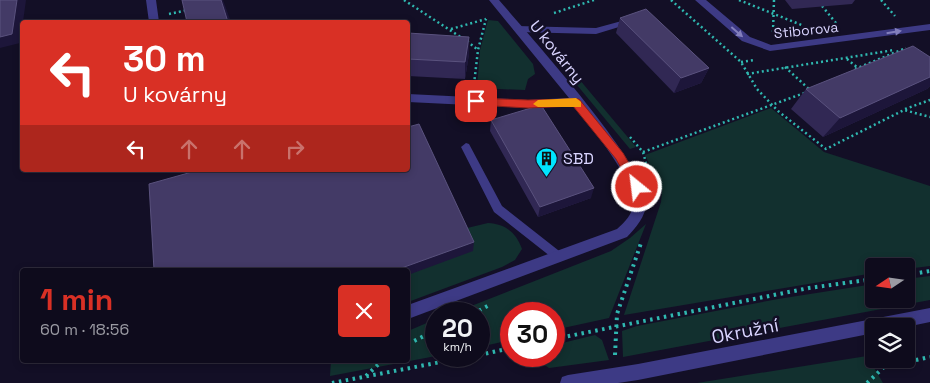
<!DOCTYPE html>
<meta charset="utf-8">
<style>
body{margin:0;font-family:"Space Grotesk",sans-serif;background:#171425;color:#f1f3f6;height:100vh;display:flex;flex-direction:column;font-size:19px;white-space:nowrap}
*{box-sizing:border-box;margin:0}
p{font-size:16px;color:#9b9ba3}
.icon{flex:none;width:28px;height:28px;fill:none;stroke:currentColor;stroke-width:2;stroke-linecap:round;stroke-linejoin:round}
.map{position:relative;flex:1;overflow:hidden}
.panel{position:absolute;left:20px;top:268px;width:390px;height:95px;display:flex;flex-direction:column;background:#0e0b1c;border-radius:5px;box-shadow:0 2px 8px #0003,0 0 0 1px #2e2b3b}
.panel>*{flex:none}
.top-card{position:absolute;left:20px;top:20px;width:390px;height:152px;border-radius:5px;box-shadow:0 2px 8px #0003,0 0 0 1px #2e2b3b;background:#d93025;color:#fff;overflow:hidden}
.needle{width:32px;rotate:257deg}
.fabs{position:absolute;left:865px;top:258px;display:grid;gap:10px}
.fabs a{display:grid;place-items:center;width:50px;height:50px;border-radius:5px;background:#0e0b1c;box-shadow:0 2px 8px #0003,0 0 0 1px #2e2b3b;font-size:25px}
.speed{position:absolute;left:425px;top:302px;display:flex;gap:10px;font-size:25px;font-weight:700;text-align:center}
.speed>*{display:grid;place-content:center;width:65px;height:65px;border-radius:50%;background:#0e0b1c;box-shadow:0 2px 8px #0003,0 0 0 1px #2e2b3b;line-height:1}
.speed small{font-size:12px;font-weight:400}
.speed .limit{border:8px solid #d22;background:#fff;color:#111}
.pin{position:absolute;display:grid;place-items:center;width:42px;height:42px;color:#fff;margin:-21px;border-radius:10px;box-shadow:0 2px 8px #0006}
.me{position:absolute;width:55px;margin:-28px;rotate:331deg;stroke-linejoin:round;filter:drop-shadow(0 0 4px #0008)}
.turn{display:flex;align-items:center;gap:18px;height:105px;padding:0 20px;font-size:22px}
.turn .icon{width:65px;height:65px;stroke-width:2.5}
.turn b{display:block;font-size:35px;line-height:42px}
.lanes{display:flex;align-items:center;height:48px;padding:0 20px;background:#0003;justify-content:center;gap:25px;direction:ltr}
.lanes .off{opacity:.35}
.round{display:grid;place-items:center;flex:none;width:52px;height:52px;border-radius:5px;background:#171425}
.headline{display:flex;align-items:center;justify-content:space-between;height:85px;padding:0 20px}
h1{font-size:30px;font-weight:800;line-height:38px;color:#d93025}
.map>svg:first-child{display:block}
.green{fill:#12302f}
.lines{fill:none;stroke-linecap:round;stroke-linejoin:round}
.path-far1{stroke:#2fb8b0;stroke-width:2.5;stroke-dasharray:2 3;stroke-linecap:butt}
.path{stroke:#2fb8b0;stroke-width:4;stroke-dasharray:2.5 4.5;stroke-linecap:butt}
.service{fill:#3d3a85;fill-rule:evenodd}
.minor{fill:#3d3a85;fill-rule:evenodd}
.tertiary{fill:#3d3a85;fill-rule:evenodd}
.wall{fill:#312854}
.shaded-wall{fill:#1d163a}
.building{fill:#433a66;stroke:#5a527e}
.oneway{fill:#837fbc}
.route{fill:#d93025;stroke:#8d1f18}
.slow{fill:#f59e0b}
.labels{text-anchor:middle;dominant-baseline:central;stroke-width:5;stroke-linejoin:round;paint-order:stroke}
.far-street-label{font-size:14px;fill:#d9d4ff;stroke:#130f26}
.street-label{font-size:16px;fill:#d9d4ff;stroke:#130f26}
.poi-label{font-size:16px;fill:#d9d4ff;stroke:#130f26;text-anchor:start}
.near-street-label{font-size:19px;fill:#d9d4ff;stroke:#130f26}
</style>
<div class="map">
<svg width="930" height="383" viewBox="0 0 930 383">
<rect width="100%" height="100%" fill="#130f26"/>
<!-- green -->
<path class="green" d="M488,20L498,21L533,64L535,74L528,79L525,90L477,88L480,50Z
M543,36L636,147L630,149L538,38Z
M771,108L824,152L930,186V266L906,269V266H874V273L624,315L661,202L662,191L645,155Z
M488,223C505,224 516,232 522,249L515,260L502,267L408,302V275L463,229Z
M646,224L609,318L554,330V314H511V340L479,347V314H451L611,251L630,238Z
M930,276V300L623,357L622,331L637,326L778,299L874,284V299H906V279Z
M436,319V356L330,376L331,360H408V331Z
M595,335L602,340L609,360L549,368L536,359L535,356H554V345Z
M867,356L883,383H697Z"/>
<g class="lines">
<!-- path-far1 -->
<path class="path-far1" d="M404,0L462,38
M671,0L741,62L757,89L778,111L826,149L904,110L930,117
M739,0L804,26
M881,0L895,16
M822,6L836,23
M554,13L594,0
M169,14L188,10
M451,29L486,19
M773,32L774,0
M467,41L478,50
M847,59L858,68
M741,62L755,60
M785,67L810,90
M855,69L906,48
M747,74L894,50
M474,84L478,50L486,19
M905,109L930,100
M630,137L643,152L646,163
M643,152L807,92"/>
<!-- path -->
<path class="path" d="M906,275L930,271
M473,314L491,304
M554,339L809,288L874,279
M408,344L436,330
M479,355L511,348
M615,355L617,314L641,243
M366,376L383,360
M332,383L472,356
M867,383L884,367L930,357"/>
<!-- service -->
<path class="service" d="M629,19H632V23L596,34L517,32L513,29L517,26L596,28Z
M466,143L469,144L502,206L563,254L564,257L563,260L559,262L555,260L494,212L461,147Z"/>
<!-- minor -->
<path class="minor" d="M146,0H156L159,22H149Z
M489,0H499C529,35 644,162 646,201C647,215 636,228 627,237L408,319V305L617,229C625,222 633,214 633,203C635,180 589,125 575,106L528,108L408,102V94L528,100L569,98Z
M695,0H706L750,37L771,45L930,24V30L770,51L742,41Z"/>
<!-- tertiary -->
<path class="tertiary" d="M930,308V322L906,327L874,326V333L638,380L618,383H560L562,377L568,375L638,364Z"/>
</g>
<!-- wall -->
<path class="wall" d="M785,0H855L852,4L792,9Z
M620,18L709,68L701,83L674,93L616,33Z
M408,33L469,54L465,79L408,76Z
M930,57V86L927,89L823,137L791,109L806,89Z
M491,120L591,198L538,217L490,131Z"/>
<!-- shaded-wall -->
<path class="shaded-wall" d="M17,0H26L23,22H22L20,43L0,48V37Z
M221,0H223L231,22H228Z
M469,37V54L465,79V62Z
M709,68L701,83L674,93L681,78Z
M930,77V86L927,89L823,137L840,118Z
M594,188L591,198L538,217L540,207Z
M474,242L473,251L408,275V270H396Z"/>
<!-- building -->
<path class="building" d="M0,0H17L12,34L0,37Z
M182,0H221L228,22H187Z
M646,9L709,68L681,78L620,18Z
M408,33L469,37L465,62L408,59Z
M913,46L930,57V77L840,118L806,89Z
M541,105L594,188L540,207L491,120Z
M419,124L474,242L396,270H154L149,184L199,170H408V127Z"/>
<!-- one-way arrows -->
<defs><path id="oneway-solid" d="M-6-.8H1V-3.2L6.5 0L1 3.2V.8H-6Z" transform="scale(1.25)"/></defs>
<g class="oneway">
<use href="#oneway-solid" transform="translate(737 32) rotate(41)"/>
<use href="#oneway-solid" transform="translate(894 32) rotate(-9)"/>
</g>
<!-- route -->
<path class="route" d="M476,98L528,100L579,99L623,153L643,187L641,190H633L616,159L573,106L528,108L476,105L471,101Z"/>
<!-- slow -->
<path class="slow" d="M576,98L581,102V107H538L533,104L538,100Z"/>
<!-- icons -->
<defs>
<symbol id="building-pin" viewBox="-11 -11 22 30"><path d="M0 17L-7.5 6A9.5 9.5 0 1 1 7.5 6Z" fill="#00e5ff" stroke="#130f26"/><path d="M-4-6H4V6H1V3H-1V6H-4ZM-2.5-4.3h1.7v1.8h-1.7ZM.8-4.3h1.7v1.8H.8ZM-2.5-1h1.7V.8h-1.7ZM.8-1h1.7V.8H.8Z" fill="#111"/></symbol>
</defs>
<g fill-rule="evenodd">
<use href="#building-pin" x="534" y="146" width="25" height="34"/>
</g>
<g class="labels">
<!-- far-street labels -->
<g class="far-street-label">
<text transform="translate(806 30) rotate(-6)">Stiborova</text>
</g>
<!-- street labels -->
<g class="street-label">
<text transform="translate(557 52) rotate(51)">U kovárny</text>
</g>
<!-- poi labels -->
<g class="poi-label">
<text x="563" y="158">SBD</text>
</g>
<!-- near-street labels -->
<g class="near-street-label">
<text transform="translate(745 331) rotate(-11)">Okružní</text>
</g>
</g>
</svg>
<div class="fabs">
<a><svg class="needle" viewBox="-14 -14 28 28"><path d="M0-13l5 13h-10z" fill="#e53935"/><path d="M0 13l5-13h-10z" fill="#9b9ba3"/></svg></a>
<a><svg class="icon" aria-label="layers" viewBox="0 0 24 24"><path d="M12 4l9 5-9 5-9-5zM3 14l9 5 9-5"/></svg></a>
</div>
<div class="speed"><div>20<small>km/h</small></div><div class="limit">30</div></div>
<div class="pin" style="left:476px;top:101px;background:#d93025"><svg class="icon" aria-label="arrive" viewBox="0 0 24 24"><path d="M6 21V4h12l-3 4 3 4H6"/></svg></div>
<svg class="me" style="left:637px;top:187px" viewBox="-20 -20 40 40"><circle r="17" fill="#d93025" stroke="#fff" stroke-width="3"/><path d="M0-11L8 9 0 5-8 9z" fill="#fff"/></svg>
<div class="top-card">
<div class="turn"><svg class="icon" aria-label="left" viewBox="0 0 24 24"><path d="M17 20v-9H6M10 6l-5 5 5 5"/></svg><div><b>30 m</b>U kovárny</div></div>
<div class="lanes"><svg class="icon" aria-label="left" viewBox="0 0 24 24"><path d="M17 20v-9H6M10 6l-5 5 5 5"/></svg><svg class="icon off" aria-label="ahead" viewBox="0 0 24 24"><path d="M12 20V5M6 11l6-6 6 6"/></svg><svg class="icon off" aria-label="ahead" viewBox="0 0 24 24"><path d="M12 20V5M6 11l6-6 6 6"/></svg><svg class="icon off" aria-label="right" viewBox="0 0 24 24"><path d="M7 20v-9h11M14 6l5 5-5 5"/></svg></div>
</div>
<section class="panel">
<div class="headline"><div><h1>1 min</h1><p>60 m · 18:56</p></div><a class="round" style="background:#d93025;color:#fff"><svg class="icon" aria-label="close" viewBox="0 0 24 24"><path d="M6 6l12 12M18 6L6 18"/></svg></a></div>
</section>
</div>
